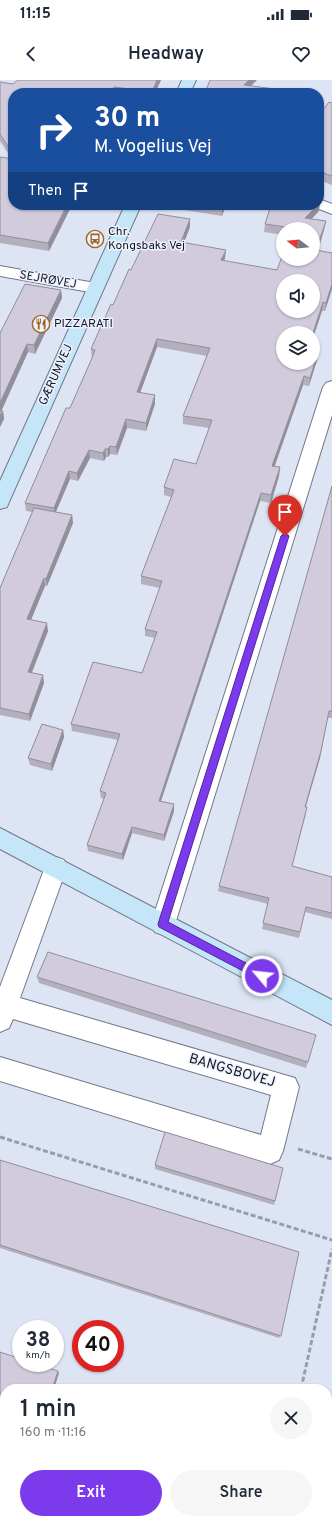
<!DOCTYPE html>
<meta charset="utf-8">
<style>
body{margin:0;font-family:Overpass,sans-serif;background:#f6f6f7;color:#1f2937;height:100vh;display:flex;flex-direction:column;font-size:15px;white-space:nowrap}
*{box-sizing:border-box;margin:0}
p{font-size:13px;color:#747a83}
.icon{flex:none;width:22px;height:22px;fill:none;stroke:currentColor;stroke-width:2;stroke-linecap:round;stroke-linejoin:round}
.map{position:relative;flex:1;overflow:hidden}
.sheet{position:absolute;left:0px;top:1304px;width:332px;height:140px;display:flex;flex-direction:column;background:#fff;border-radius:16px 16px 0 0;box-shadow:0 1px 3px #0004}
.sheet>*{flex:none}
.hud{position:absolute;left:8px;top:8px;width:316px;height:122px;border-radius:16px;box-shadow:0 1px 3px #0004;background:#1a4fa0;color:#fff;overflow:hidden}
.needle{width:26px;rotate:286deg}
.buttons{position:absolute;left:276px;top:142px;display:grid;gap:8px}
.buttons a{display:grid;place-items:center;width:44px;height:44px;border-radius:50%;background:#fff;box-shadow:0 1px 3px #0004;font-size:20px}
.speed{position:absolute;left:12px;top:1240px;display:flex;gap:8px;font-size:20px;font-weight:700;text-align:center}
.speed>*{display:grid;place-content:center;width:52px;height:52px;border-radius:50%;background:#fff;box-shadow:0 1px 3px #0004;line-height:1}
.speed small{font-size:10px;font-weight:400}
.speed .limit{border:6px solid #d22;background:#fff;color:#111}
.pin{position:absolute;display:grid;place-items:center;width:34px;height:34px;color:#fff;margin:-41px -17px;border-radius:50% 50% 50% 0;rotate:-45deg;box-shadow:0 0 4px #0007}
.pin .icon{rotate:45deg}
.me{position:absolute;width:44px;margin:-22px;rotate:298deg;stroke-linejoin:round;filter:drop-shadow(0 0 3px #0008)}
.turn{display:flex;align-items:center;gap:14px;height:84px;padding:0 20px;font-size:18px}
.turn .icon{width:52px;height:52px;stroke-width:2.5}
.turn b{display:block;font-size:28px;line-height:34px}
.then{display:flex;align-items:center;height:38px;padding:0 20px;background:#0003;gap:8px;font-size:15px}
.round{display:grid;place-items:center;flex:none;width:42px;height:42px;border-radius:21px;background:#f6f6f7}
.head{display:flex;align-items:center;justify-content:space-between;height:68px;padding:0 20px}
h1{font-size:24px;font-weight:600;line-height:30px}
.button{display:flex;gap:8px;margin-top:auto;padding:8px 20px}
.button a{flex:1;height:46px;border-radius:24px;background:#7c3aed;color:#fff;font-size:16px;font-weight:600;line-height:46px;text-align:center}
.button a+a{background:#f6f6f7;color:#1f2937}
.status{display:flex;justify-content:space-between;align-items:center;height:28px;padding:0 20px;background:#fff;direction:ltr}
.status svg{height:11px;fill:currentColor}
header{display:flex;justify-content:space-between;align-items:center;height:52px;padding:0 20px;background:#fff;font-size:18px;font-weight:600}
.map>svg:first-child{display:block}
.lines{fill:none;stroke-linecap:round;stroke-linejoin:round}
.street-casing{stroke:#737887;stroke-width:2}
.secondary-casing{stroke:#737887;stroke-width:2}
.path{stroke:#989daa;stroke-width:3;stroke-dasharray:5 2.5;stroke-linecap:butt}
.street{fill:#fff;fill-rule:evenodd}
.secondary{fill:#c4e6f8;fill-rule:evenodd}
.wall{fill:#b4afbd}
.shaded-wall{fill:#928e9a}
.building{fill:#d1cbdc;stroke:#928e9a;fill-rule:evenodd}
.route{fill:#7c3aed;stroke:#51269a}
.labels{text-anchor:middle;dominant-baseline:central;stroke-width:3;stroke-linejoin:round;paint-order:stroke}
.far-poi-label{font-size:12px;fill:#15171d;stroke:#ecf1ff;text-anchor:start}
.far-street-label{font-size:12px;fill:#15171d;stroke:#ecf1ff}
.street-label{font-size:14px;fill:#15171d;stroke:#ecf1ff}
</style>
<div class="status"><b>11:15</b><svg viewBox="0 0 49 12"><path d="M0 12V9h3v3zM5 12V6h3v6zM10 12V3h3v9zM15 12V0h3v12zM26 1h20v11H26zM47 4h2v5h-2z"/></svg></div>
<header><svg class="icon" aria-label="back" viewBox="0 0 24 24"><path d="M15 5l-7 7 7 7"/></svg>Headway<svg class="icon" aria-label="heart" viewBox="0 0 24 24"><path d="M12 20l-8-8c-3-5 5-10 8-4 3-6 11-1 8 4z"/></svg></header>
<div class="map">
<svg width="332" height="1444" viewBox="0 0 332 1444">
<rect width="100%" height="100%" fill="#dde4f4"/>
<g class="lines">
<defs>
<path id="street" d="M319,119L332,124V134L314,127L312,125H319Z
M0,186L95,203L101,204L103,208L101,212L95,213L0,196Z
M332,301V335L175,844L171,852L163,855L155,852L151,844L323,307L326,303Z
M56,777L64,780L67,787L20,918L295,998L299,1007L283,1071L279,1080L270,1084L0,1001V977L261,1055L271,1015L13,939L9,948L0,952V907L45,787L48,780Z
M0,1336L5,1337V1365L0,1364Z"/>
<path id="secondary" d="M182,0H196L190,13H176Z
M125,125H141L9,422L7,427L0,429V401Z
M0,748L332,920V945L0,769Z"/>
</defs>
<!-- street casing -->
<use href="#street" class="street-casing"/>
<!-- secondary casing -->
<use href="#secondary" class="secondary-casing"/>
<!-- path -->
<path class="path" d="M0,1057L332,1160
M298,1069L332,1079
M301,1309L332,1169
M327,1421L332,1423
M0,1437L5,1438
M6,1439L20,1444
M145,1444L146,1439
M272,1444L273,1439"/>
<!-- street -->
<use href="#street" class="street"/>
<!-- secondary -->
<use href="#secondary" class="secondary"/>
</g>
<!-- wall -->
<path class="wall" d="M161,0L155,13H13V125H72L49,171L0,163V77L12,79L0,61V2L13,4Z
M332,23V105L319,100V34H320Z
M82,125H103L102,128Z
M184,125H226L222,136L184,130Z
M319,131L311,139L326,141L324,150L318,171L332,173V209L325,231H322L313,258V253H283L317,280L309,306L303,305L274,386L280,387L279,396L271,423L260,421L161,721L174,731L164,761L132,753L123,780L88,771L87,765L104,719L101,718L100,711L118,660L72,651L71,644L142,593L155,558L145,556V549L160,508L141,504V496L171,417L164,415V407L196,384L209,348L183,344V336L207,276L157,267L140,313L155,315V324L146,351L127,348L117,375L110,374L108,377H106L104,381L90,378L78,401L70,399L56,432L72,435L73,443L47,506H45L31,540L48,551L32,593L44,603L30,641L0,635V508L32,432L26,431L25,423L70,328L92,278L91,269L131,190L190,139V147L184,162L225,178L224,181L277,190L313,149H283V155L264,152L265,144Z
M61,210L62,218L35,274L28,272L1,331H3L4,339L0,347V253Z
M332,406V638H328L320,678L305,727L306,734L292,786L332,797V839L305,832L299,858L262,849L268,824L218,811L219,806Z
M63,650L64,657L52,691L30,685L28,678Z
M37,897L308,982L306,988L39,903Z
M0,1080L281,1256L279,1258L0,1168Z
M155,1085L275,1121L274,1125L155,1089Z"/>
<!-- shaded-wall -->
<path class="shaded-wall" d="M157,0H161L155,13H152Z
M249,0H257L244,13V5Z
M114,7L115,13H111Z
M320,122L319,131L304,147L305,138L318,125H319V123Z
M67,125H72L49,171L48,163Z
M223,125H226L222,136V127Z
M190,139V147L181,170V162Z
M326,141L324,150L315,179L316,170Z
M226,170L225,178L221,189V180Z
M332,204V209L325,231L326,223Z
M61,210L62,218L35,274L34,265Z
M323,222L322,231L313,258V253Z
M157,259V267L137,321V312Z
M27,264L28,272L0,334V323Z
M318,272L317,280L309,306L310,298Z
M304,296L303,305L272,394V386Z
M155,315V324L146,351V343Z
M3,331L4,339L0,347V336Z
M126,339L127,348L117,375L116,367Z
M110,366V374L108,377V369Z
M105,369L106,377L104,381L103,373Z
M89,370L90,378L78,401L77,393Z
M280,387L279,396L271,423V415Z
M69,391L70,399L54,436V428Z
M261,413L260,421L159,727V721Z
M72,435L73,443L47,506L46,499Z
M44,498L45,506L28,547L27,539Z
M47,543L48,551L29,599L28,592Z
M43,595L44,603L30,641L29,634Z
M63,650L64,657L52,691L51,684Z
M321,671L320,678L304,733L305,727Z
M174,724V731L164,761V755Z
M132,747V753L123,780L122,774Z
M58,1291L59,1293L54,1309H52Z"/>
<!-- building -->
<path class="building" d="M18,0H157L152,12L114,7L111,13H13V74L0,54V2L13,4Z
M210,0H249L244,5L275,9L274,13H205Z
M329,22L332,23V96L319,91V34H320Z
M0,77L13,79V125H67L48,163L0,155Z
M211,125H223L222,127Z
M271,125H318L305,138L326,141L316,170L332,173V204L326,223L323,222L313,253H283V283H313V271L318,272L310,298L304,296L272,386L280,387L271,415L261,413L159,721L174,724L164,755L132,747L122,774L87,765L106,713L100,711L120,654L71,644L93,582L142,593L157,552L145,549L162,501L141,496L174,410L164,407L174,379L196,384L212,340L183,336L210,268L157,259L137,312L155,315L146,343L126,339L116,367L110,366L108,369H105L103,373L89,370L77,393L69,391L54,428L25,423L66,328H70L92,278L95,270L91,269L111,224L113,225L129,189L131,190L158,134L190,139L181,162L226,170L221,180L277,190L283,174V179H313V149H292L293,148L265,144ZM283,201H313V231H283Z
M25,204L61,210L34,265L27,264L0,323V253Z
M0,331H3L0,336Z
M332,406V631H329L321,671L305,727H307L292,786L332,797V833L306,827L300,852L263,843L269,818L219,806Z
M34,428L72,435L46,499L44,498L27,539L47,543L28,592L43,595L29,634L0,628V508Z
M42,644L63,650L51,684L28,678Z
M48,872L316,955L308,982L37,897Z
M165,1052L283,1088L275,1121L155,1085Z
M0,1080L299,1172L281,1256L0,1165Z
M0,1272L21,1279V1283H33L58,1291L52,1309H5V1316L0,1314Z
M0,1371L5,1372V1419L0,1417Z
M63,1439H114L112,1444H77Z"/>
<!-- route -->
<path class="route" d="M285,453L289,456L168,842L265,893L266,896L265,899L262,901L159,847L158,844L281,456Z"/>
<!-- icons -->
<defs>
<symbol id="bus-ring" viewBox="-11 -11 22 22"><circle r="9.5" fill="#ecf1ff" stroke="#9d6621" stroke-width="1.5"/><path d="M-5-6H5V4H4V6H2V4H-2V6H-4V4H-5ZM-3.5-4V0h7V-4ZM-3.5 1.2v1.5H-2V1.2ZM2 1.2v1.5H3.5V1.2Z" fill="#9d6621"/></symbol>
<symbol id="restaurant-ring" viewBox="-11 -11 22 22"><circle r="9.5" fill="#ecf1ff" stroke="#9d6621" stroke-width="1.5"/><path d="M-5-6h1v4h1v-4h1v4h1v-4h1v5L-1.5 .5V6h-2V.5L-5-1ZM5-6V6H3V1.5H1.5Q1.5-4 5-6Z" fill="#9d6621"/></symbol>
</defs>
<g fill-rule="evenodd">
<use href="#bus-ring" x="85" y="149" width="20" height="20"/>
<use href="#restaurant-ring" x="31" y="234" width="20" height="20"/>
</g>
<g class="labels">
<!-- far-poi labels -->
<g class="far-poi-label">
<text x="108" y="152">Chr.<tspan x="108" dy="14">Kongsbaks Vej</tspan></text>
<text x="54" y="244">PIZZARATI</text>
</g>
<!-- far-street labels -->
<g class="far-street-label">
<text transform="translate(48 200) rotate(10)">SEJRØVEJ</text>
<text transform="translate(56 295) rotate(-66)">GÆRUMVEJ</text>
</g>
<!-- street labels -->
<g class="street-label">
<text transform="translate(232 991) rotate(16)">BANGSBOVEJ</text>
</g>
</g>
</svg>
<div class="buttons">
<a><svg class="needle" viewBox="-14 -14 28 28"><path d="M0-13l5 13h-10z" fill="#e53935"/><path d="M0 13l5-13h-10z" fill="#747a83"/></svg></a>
<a><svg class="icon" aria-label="sound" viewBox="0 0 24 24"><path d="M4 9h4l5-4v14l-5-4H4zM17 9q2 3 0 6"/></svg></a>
<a><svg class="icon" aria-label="layers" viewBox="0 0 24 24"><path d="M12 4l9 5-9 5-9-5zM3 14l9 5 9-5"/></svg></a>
</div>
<div class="speed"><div>38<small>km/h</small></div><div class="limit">40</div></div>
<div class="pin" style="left:285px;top:456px;background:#d93025"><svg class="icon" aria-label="arrive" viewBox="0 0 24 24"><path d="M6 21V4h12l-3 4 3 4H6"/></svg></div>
<svg class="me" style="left:262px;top:896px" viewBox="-20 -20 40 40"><circle r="17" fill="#7c3aed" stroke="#fff" stroke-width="3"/><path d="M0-11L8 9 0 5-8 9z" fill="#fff"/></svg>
<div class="hud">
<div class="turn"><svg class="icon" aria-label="right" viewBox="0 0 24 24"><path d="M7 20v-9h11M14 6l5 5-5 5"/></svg><div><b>30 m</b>M. Vogelius Vej</div></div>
<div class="then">Then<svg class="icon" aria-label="arrive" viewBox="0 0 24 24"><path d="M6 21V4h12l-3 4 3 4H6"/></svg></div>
</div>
<section class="sheet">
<div class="head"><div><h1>1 min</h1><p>160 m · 11:16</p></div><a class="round"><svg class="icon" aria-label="close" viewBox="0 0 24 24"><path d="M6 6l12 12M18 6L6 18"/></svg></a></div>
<div class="button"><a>Exit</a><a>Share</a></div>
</section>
</div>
